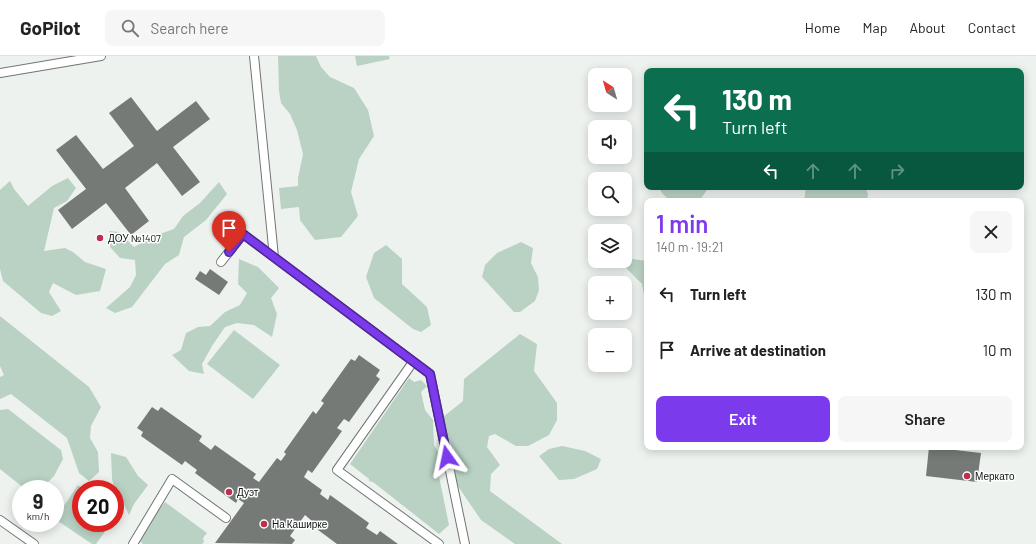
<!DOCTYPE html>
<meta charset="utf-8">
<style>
body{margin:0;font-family:Barlow,sans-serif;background:#f6f6f6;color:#222;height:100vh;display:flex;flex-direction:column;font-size:15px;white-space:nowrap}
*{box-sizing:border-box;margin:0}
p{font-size:13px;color:#767676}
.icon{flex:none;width:22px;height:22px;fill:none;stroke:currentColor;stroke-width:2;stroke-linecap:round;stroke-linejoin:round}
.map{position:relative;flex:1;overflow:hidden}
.drawer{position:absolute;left:644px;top:142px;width:380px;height:252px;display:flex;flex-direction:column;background:#fff;border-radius:8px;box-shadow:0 2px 10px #0003}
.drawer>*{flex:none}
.banner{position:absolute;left:644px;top:12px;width:380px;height:122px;border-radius:8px;box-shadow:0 2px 10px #0003;background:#0b6e4f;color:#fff;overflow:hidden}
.needle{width:26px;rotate:323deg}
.controls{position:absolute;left:588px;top:12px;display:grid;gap:8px}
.controls a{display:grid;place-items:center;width:44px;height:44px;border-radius:8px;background:#fff;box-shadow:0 2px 10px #0003;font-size:20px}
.speed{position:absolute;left:12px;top:424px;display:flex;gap:8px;font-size:20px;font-weight:700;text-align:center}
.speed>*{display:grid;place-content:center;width:52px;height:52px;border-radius:50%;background:#fff;box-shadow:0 2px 10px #0003;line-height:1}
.speed small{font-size:10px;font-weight:400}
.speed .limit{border:6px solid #d22;background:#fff;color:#111}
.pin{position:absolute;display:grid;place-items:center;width:34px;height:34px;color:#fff;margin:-41px -17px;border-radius:50% 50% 50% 0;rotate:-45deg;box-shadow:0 0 4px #0007}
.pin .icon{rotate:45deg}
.me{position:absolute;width:44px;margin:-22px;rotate:348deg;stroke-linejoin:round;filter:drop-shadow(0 0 3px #0008)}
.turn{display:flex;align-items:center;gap:14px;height:84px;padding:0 12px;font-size:18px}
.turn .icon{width:52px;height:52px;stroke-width:2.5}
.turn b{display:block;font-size:28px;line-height:34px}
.lanes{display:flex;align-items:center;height:38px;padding:0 12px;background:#0003;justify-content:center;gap:20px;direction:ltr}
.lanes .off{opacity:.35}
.round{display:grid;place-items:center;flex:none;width:42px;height:42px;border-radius:8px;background:#f6f6f6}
.headline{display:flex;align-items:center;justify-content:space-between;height:68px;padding:0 12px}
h1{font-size:24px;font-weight:600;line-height:30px;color:#7c3aed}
.primary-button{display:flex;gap:8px;margin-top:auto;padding:8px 12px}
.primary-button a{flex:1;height:46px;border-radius:8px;background:#7c3aed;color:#fff;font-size:16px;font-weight:600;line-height:46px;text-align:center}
.primary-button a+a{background:#f6f6f6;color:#222}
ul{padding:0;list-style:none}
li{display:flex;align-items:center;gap:12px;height:56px;padding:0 12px}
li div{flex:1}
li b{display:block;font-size:15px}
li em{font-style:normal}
header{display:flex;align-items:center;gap:24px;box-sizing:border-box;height:56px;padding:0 20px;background:#fff;border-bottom:1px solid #e0e0e0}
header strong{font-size:19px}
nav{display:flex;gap:22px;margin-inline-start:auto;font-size:14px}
.search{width:280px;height:36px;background:#f6f6f6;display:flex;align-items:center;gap:10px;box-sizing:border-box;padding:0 14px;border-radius:8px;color:#767676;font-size:15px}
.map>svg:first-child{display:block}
.green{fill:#b9d2c4}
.building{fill:#757a77}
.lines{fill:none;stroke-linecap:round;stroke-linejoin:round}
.lane-casing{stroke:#707572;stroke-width:10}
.lane{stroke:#fff;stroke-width:8}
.route-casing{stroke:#51269a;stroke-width:10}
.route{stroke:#7c3aed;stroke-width:7}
.poi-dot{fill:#be2e51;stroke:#fdfffe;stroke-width:1.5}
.labels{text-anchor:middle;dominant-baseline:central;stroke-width:3;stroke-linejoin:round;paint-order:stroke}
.poi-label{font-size:10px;fill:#111312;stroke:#fdfffe;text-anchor:start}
</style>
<header>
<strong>GoPilot</strong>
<div class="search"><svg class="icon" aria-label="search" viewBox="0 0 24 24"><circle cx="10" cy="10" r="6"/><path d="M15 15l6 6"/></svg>Search here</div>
<nav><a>Home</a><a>Map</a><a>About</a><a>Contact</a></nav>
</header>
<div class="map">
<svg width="1036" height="488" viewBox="0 0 1036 488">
<rect width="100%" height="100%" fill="#edf2ef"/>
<!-- green -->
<path class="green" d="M278,0H316L321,11L330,21L354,32L368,54L374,80L359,103L351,136L358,160L341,181L315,184L300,164L299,151L281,153L279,132L298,130V122L303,98L297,74L290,58L281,47L279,35Z
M355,0H389L390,3L357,10Z
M68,122L76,132L67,145L54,152L44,195L65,192L73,196L85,206L106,213L100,235L76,239L53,227L49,236L61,255L52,260L41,257L3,225L0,213V134L10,125L14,133L28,150L52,130Z
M219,126L227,138L206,164L184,181L179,199L165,208L132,251L115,257L106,252L130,231L136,219L135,204L120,202L110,191L109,175L119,176L134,191L154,180L174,173L183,160L200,147Z
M659,131H709L700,144L696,145C680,145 666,149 659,131Z
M806,131H865L868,138L867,145H804Z
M521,186L533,192L531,207L538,221L539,234L535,245L520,256H514L482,221L485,209L497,197Z
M386,189L402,203V228L427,251L431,269L421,276L413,273L374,242L366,221L374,197Z
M625,202L647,205V255L642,228L626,212Z
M239,203L258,211L279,232L271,242L277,258L272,281L254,269L237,267L225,271L212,290L202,308L204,318L189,315L172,299L181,294L186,277L198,271L210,270L225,256L240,249L247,237L238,228Z
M0,260L89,331L101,351L91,370L90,382L98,396L99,416L89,425L79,417L67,382L11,338L0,343V321L4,319L0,310Z
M234,274L280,309L253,343L207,308Z
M520,278L537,288L534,315L557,347V364L549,379L528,390H516L495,378L489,380L487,391L500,409L491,418L490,435L562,488H515L481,464L451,420L453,399L443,361L463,345L464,323Z
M409,322L414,326L421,324L427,330L421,336L425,354L433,364L434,389L441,401L436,406L449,469L439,478L373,426L369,425V423L350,408Z
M8,353L61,394L63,403L54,420L41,433H25L0,413V354Z
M562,390L585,395L601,403L597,413L574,423L559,424L539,400L549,393Z
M111,397L126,401L138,420L148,429L134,448L129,459L124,448L115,437L112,422Z
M78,429L83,433H81V467H111L96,488H92L55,463Z
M165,446L207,477L203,482L204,486L202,488H143L137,483Z"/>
<!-- building -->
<path class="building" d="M131,41L157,75L196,45L210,63L173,91L200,126L182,140L157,107L125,132L149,165L131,179L106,147L72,173L58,154L86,133L56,94L76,79L103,113L134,90L109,57Z
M210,213L228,226L219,239L195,223L200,215L206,219Z
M359,299L380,314L376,320L380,323L349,366L344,363L337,372L342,375L312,417L308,414L304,421L322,434L320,438L328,444L330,439L369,467L366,472L377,479L380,475L398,488H337L310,468L312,465L305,459L290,480L295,484L292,488L215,487L244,447L238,443L236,447L195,417L197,414L185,405L182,409L141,380L143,376L137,372L152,351L158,355L161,351L202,380L199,385L211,394L215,389L256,418L253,422L259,426L277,402L281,405L286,398L284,396L313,355L316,358L324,347L321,345L351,303L355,305Z
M929,391L981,397L977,426L926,420Z"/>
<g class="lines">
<defs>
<path id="lane" d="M254,0L274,201
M0,17L101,0
M221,206L243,178L430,318L465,488
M413,306L337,414L439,488
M0,464L34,488
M133,488L172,423L226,462"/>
</defs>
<!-- lane casing -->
<use href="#lane" class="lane-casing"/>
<!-- lane -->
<use href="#lane" class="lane"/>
</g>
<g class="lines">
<defs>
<path id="route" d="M229,196L243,178L430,318L447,401"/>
</defs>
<!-- route casing -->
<use href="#route" class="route-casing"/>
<!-- route -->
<use href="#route" class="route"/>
</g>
<!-- markers -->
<g class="poi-dot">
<circle cx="100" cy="182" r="4"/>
<circle cx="967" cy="420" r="4"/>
<circle cx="229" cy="436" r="4"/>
<circle cx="264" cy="468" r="4"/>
</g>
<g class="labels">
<!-- poi labels -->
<g class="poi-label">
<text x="108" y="182">ДОУ №1407</text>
<text x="975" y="420">Меркато</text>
<text x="237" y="436">Дуэт</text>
<text x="272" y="468">На Каширке</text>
</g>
</g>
</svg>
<div class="controls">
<a><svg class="needle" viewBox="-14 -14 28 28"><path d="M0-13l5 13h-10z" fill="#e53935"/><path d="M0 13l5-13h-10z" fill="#767676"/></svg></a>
<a><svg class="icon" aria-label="sound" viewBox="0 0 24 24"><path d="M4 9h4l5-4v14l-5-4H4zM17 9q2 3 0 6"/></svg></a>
<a><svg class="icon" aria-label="search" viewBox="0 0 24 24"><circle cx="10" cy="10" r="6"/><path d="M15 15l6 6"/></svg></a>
<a><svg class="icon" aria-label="layers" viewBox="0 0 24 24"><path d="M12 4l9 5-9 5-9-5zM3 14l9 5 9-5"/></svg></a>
<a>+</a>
<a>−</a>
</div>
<div class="speed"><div>9<small>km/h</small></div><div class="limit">20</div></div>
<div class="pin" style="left:229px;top:196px;background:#d93025"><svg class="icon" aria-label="arrive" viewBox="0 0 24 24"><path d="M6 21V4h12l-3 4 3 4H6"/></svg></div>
<svg class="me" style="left:447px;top:401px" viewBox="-20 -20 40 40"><path d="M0-17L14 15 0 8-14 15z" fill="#7c3aed" stroke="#fff" stroke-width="4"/></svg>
<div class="banner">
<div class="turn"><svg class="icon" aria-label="left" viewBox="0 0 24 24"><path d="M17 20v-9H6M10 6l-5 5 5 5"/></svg><div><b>130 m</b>Turn left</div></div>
<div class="lanes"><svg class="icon" aria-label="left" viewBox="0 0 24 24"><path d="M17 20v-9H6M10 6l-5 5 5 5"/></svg><svg class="icon off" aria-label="ahead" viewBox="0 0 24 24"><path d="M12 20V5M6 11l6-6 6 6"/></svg><svg class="icon off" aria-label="ahead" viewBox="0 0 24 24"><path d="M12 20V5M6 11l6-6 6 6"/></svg><svg class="icon off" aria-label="right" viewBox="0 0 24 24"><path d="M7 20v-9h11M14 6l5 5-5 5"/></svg></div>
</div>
<section class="drawer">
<div class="headline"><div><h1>1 min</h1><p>140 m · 19:21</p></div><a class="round"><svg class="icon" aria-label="close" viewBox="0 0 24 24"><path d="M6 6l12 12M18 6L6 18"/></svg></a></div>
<ul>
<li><svg class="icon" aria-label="left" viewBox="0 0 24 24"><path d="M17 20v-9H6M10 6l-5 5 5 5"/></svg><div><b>Turn left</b></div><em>130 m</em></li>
<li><svg class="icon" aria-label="arrive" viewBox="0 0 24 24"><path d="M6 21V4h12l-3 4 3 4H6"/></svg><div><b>Arrive at destination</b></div><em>10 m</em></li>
</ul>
<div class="primary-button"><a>Exit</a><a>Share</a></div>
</section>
</div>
